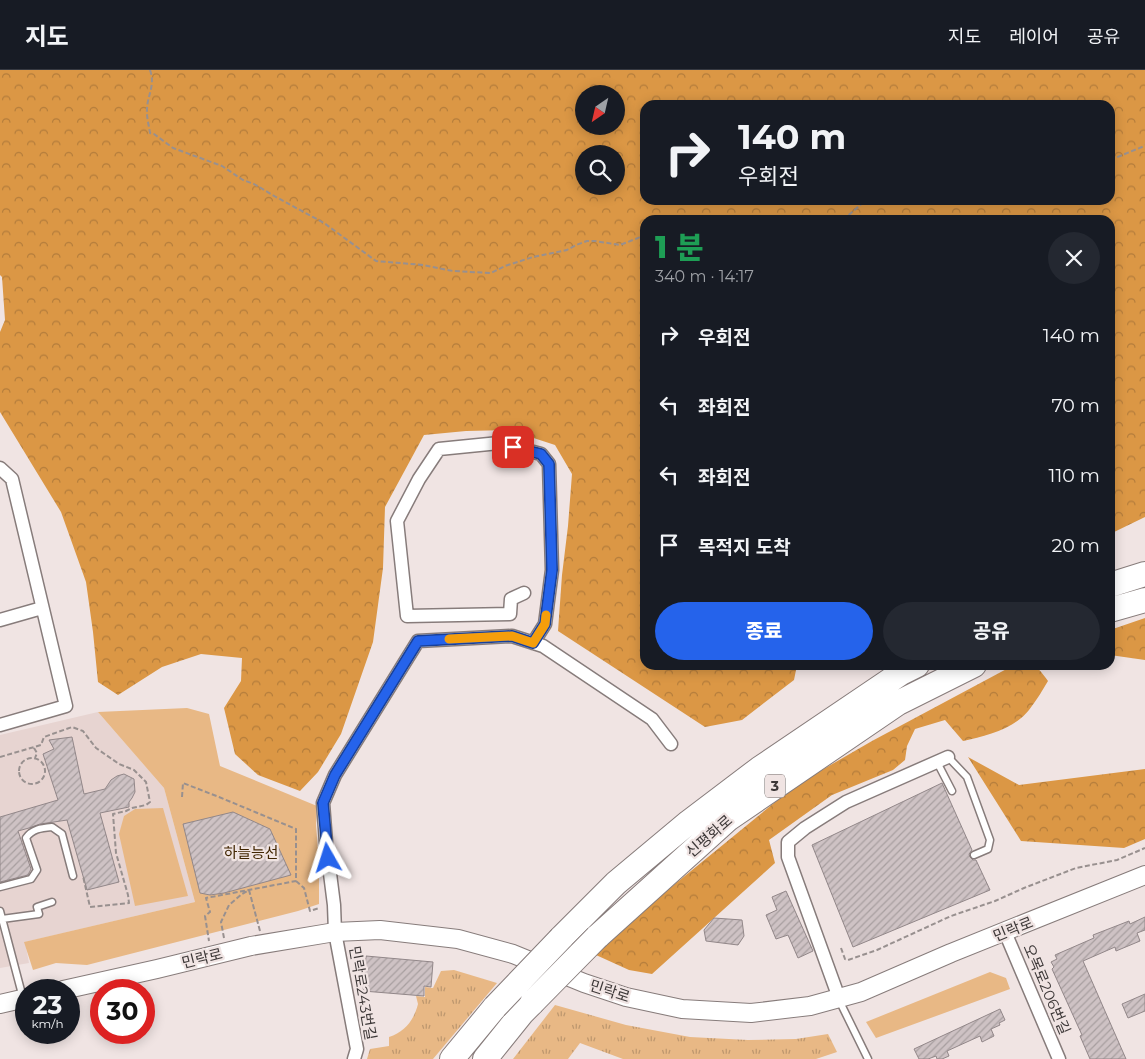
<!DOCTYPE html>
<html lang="ko">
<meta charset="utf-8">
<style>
body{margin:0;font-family:Montserrat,"Noto Sans KR",sans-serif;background:#242831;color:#f1f3f6;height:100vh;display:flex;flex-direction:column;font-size:19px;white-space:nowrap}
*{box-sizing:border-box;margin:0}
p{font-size:16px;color:#9ea1a6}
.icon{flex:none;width:28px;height:28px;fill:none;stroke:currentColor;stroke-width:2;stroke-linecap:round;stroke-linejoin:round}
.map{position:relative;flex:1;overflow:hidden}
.sheet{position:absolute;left:640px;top:145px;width:475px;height:455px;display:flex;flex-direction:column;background:#171b24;border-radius:15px;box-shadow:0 2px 12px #0003}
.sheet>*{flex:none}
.banner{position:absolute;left:640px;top:30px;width:475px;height:105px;border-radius:15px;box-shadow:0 2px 12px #0003;background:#171b24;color:#f1f3f6;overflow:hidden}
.needle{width:32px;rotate:214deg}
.fabs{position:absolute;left:575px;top:15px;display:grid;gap:10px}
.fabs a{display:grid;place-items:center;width:50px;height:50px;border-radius:50%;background:#171b24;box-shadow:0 2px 12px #0003;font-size:25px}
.speed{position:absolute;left:15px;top:909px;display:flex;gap:10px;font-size:25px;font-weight:700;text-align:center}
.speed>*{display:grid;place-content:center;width:65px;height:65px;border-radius:50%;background:#171b24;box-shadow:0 2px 12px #0003;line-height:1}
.speed small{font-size:12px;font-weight:400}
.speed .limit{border:8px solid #d22;background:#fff;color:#111}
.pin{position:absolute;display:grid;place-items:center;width:42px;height:42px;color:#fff;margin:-21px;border-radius:10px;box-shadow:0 2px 8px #0006}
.me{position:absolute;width:55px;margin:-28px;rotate:354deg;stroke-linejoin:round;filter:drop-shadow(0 0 4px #0008)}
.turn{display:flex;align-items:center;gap:18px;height:105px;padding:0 15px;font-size:22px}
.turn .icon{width:65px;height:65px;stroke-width:2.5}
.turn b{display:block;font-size:35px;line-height:42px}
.round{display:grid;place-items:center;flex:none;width:52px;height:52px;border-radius:26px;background:#242831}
.overview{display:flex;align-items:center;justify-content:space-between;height:85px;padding:0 15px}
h1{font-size:30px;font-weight:800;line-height:38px;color:#1e9e55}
.primary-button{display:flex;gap:10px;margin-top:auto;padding:10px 15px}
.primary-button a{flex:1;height:58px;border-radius:30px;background:#2563eb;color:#fff;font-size:20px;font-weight:800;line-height:58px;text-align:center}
.primary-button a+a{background:#242831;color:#f1f3f6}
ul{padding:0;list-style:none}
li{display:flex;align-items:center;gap:15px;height:70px;padding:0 15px}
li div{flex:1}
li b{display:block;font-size:19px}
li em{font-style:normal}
header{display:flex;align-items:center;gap:30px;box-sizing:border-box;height:70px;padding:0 25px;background:#171b24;border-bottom:1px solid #363941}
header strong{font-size:24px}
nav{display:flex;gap:28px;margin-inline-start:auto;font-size:18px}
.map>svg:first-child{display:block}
.built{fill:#e7d4d1}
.grass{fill:url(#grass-tufts)}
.forest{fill:url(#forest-crowns);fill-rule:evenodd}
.park{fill:#e8b885}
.building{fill:url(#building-hatch);stroke:#928789}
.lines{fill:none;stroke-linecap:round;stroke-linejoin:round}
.lane-casing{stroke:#877c7b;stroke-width:9}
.street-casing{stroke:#877c7b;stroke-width:15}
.secondary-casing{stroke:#877c7b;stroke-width:20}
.highway-casing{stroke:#877c7b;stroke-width:26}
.path{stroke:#98908f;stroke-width:2;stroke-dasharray:5 2.5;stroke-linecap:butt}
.lane{stroke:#fff;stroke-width:6}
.street{stroke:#fff;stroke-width:12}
.secondary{stroke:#fff;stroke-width:18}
.highway{stroke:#fff;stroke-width:24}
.highway-bridge-casing{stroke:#877c7b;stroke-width:26;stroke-linecap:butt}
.highway-bridge{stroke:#fff;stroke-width:24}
.route-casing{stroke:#184099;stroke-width:12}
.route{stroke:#2563eb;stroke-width:9}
.slow{stroke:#f59e0b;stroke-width:9}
.labels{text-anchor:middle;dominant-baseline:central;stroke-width:4.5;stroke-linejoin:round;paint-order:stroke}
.shield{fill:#f0e4e3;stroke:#736c6b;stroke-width:1}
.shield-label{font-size:14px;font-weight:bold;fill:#3d3838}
.street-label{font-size:15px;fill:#3d3838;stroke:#f0e4e3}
.park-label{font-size:15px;fill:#402501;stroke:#f0e4e3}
</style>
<header>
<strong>지도</strong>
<nav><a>지도</a><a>레이어</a><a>공유</a></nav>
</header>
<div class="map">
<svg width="1145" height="989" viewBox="0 0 1145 989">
<defs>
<pattern id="grass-tufts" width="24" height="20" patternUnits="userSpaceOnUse" patternTransform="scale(1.25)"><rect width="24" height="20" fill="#e8b885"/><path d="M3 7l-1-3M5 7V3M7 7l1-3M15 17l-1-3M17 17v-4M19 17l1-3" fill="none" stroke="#bd976e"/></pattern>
<pattern id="forest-crowns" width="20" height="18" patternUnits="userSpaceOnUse" patternTransform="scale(1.25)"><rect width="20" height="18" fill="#db9745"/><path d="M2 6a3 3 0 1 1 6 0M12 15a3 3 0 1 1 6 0" fill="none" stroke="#b37c3b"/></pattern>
<pattern id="building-hatch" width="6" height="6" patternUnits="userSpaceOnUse" patternTransform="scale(1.25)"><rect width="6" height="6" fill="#cec2c4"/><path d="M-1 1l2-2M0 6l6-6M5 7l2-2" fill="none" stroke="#a89fa0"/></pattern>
</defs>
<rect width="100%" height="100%" fill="#f0e4e3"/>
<!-- built -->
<path class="built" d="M98,642L164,718L195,832L25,872L29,893L0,898V665Z"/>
<!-- grass -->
<path class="grass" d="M454,900L497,913L433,989H367L370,979L389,976V967C405,962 414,950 418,934L416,926L425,927V917L433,918L441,901Z
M555,935L626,955L690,967L748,970L796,969L828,964L837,982L816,989H623L580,973L568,989H513Z"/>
<!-- forest -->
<path class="forest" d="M0,0H1145V447L1110,464V150H645V595H797L794,610L742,650L705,657L558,561L562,505L568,456L572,404L555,375L509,360L466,361L424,365L385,437L383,498L373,572L341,664L318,702L300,721L258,705L235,684L224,638L241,611L242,588L201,584L162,597L118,625L98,612L93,562L86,512L61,442L0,342V262L5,250L2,207L0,205ZM584,24H616V56H584ZM645,35H1110V130H645ZM584,84H616V116H584Z
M1145,548V590L1110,585V560Z
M1014,595C1035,595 1036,594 1048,611C1042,621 1036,631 1029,640C1014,659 986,666 963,671L945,650L915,659L907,676L905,690L893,700L832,725L769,770L775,793L652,904L629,900L596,885L653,832L796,715L872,671Z
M968,687L1019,715L1145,699V769L1124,778L1021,771Z"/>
<!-- park -->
<path class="park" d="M187,638L209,644L220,696L317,736L316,755L319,793V834L298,841L87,895L56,893L33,900L24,872L195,832L164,718L98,642Z
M163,738L188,826L135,836L119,764L124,746L135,739Z
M990,902L1006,908L1010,919L876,968L866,952Z"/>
<!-- building -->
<path class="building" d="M72,667L84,724L105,719L111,710L117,706L124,704L134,709L135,722L132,728L129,732V737L100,743L119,812L87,820L67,750L54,752L40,754L29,758L18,761L31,799L28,805L0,812V747L58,730L43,684L54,679L49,670Z
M942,713L972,780L969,784L970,787L973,790H976L990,820L853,877L812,775Z
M233,742L270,759L291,805L224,823L210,825L200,823L183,754Z
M786,821L813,881L798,888L788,865L776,869L766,845L777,840L772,827Z
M1145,847V860L1137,863L1140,871L1116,881L1115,877L1083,891L1126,989H1090L1080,966L1082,965L1052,899L1054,897L1051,892L1057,889L1055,885L1094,868L1093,865L1129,851L1130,854Z
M714,848L742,850L744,866L738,875L706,871L704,860Z
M366,886L433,892L431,917L424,916V926L363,921Z
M1145,924V941L1128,948L1122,934Z
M1000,939L1005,950L999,953L1000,955L991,959L994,966L982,972L980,966L947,981L949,986L942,989H937L936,986L928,989H919L914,979Z"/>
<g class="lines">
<defs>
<path id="lane" d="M948,687L967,707L990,770L988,779L974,785
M937,692L952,721
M0,817L31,809L37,800L26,768C32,759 41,758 52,757L62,764L73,806
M0,841L23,928
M2,849L39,844L37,837L52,832
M839,930L868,989"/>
<path id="street" d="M0,398L12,409L66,636L0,655
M524,523L511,529L510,544L407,546L397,451L419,409L439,379L499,373L541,384L549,394L552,500L545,554L533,573
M0,550L42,538
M1005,862L1059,989
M839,928L788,787V772L805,758L846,732L948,687
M354,989L357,979L335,862L334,835L326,772L323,733L335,705L418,571L512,566L543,576L652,649L671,674"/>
<path id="secondary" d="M63,920L157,899L251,876L335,862L380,860L458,869L513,884L584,913L626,927L682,939L751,943L810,936L861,922L951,883L1145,805
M0,934L26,928"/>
<path id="highway" d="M1110,515L1145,504
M1110,540L1145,530
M597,867L728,749L898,633L974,595
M561,868L616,813L689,752L759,699L901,603L917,595
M452,989L495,937
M485,989L522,943L532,933"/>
</defs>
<!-- lane casing -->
<use href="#lane" class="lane-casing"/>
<!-- street casing -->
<use href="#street" class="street-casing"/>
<!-- secondary casing -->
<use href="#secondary" class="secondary-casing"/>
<!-- highway casing -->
<use href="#highway" class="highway-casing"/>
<!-- path -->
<path class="path" d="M150,0C156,17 146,26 147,43C147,49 149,56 150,63L154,64L173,78L222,96L243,110L254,114L276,127L324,153L376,191L423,195L453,201L491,203L505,196L533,187L567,180L576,175L587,171H595L620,175L638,168L645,164
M1110,87L1115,88L1142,77L1145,75
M843,150L866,130
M34,678L37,683L35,688
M0,687L41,675L44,667L72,657L83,661L96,678L119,694L134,700L146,712L150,732L146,735L132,738L126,741L113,744L116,783L128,825L129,833L90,837L83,806
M19 701a13 13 0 1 1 26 0a13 13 0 1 1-26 0Z
M182,727L183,713L219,727L296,759V811L206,828L210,842L205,846L209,871
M296,811L304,818L310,841L319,838
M224,868L221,852L229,835L242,824L249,820L260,861
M841,878L845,889L848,890L877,880L951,846L995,831L1024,818L1076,798L1117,790L1145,778"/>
<!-- lane -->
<use href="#lane" class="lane"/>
<!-- street -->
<use href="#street" class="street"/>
<!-- secondary -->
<use href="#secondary" class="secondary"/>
<!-- highway -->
<use href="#highway" class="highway"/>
<defs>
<path id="highway-bridge" d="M532,933L597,867
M495,937L561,868"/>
</defs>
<!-- highway-bridge casing -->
<use href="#highway-bridge" class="highway-bridge-casing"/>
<!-- highway-bridge -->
<use href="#highway-bridge" class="highway-bridge"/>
</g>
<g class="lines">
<defs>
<path id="route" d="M328,788L323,733L335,705L418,571L512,566L533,573L545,554L552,500L549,394L541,384L513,377"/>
</defs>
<!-- route casing -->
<use href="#route" class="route-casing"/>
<!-- route -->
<use href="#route" class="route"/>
<!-- slow -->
<path class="slow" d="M449,569L512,566L533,573L545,554L546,545"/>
</g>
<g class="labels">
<!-- shield labels -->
<rect class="shield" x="765" y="704.5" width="20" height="23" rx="4"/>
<g class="shield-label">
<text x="775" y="716">3</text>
</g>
<!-- street labels -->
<g class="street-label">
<text transform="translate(709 766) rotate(-41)">신평화로</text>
<text transform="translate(1013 859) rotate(-22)">민락로</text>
<text transform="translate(202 888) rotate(-14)">민락로</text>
<text transform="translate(1047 919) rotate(67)">오목로206번길</text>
<text transform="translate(610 921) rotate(18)">민락로</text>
<text transform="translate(363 923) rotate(80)">민락로243번길</text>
</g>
<!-- park labels -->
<g class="park-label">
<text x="251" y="782">하늘능선</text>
</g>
</g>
</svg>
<div class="fabs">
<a><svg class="needle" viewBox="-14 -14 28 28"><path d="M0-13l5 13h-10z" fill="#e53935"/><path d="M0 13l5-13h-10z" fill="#9ea1a6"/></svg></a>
<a><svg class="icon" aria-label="search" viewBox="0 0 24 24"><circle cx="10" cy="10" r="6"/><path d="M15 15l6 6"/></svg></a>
</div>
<div class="speed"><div>23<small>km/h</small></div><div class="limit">30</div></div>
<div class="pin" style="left:513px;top:377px;background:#d93025"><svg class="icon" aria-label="arrive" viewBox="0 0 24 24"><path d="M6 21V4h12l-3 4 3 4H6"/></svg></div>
<svg class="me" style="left:328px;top:788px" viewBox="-20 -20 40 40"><path d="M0-17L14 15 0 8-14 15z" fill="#2563eb" stroke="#fff" stroke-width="4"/></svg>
<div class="banner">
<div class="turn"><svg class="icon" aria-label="right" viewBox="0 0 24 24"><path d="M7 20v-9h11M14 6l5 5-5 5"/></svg><div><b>140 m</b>우회전</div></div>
</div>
<section class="sheet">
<div class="overview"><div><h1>1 분</h1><p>340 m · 14:17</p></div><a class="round"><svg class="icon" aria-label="close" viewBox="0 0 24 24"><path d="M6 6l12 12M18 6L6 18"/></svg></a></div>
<ul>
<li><svg class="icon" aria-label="right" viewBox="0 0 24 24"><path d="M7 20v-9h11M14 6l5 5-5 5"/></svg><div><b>우회전</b></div><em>140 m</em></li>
<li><svg class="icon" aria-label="left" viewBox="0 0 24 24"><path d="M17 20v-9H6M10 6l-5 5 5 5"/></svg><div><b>좌회전</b></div><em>70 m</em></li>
<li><svg class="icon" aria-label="left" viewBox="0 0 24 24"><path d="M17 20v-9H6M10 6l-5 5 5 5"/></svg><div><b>좌회전</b></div><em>110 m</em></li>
<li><svg class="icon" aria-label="arrive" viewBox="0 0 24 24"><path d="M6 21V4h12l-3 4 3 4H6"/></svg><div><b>목적지 도착</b></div><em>20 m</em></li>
</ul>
<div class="primary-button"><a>종료</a><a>공유</a></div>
</section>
</div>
